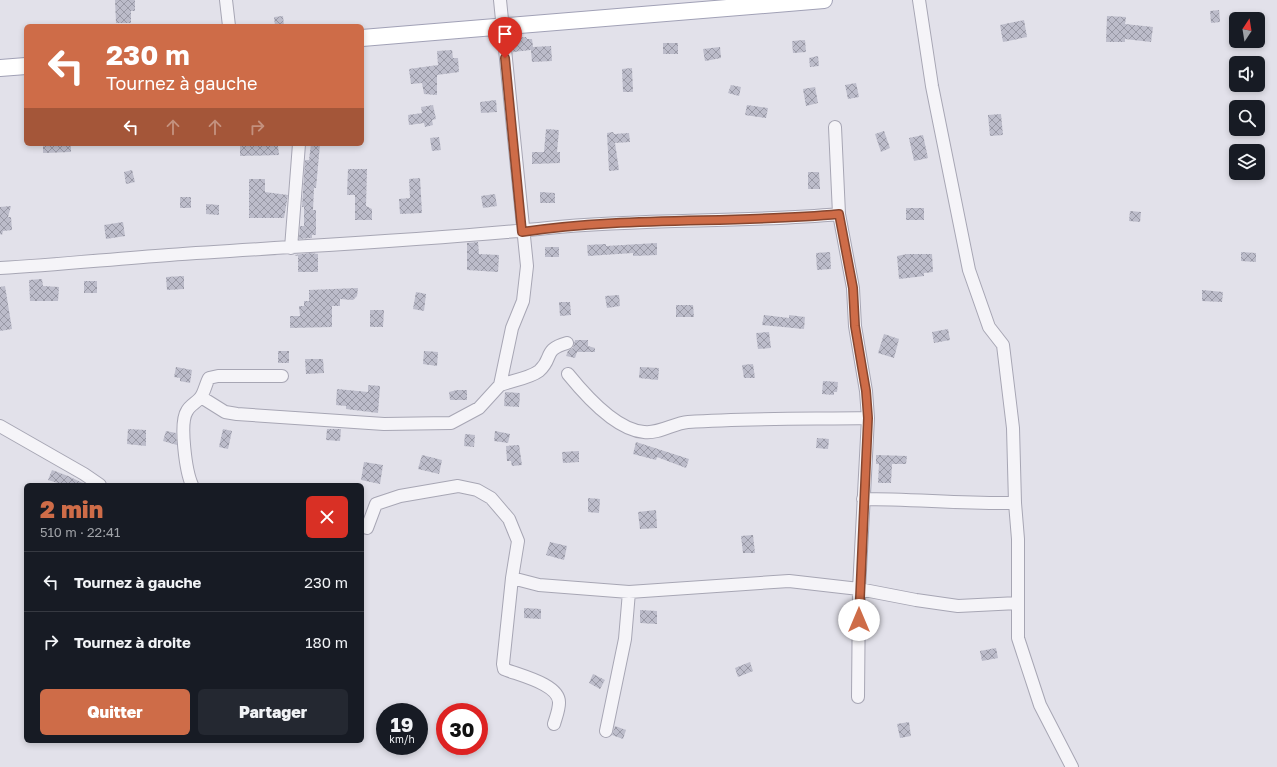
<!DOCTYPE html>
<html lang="fr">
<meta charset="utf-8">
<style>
body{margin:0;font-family:"Golos Text",sans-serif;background:#242831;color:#f1f3f6;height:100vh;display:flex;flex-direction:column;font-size:15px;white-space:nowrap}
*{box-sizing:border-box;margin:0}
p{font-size:13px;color:#9ea1a6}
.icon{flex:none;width:22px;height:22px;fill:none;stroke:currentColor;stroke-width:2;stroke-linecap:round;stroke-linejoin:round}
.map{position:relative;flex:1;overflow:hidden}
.drawer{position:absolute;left:24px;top:483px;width:340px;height:260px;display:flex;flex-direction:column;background:#171b24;border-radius:6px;box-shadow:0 2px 6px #0003}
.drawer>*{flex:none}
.hud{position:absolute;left:24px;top:24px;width:340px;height:122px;border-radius:6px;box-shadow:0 2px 6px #0003;background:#ce6c48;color:#fff;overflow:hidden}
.needle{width:26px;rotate:12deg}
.controls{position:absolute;left:1229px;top:12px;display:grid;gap:8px}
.controls a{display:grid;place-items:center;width:36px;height:36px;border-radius:6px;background:#171b24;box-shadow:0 2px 6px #0003;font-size:20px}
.speed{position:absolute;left:376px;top:703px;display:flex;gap:8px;font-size:20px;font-weight:700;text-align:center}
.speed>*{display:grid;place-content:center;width:52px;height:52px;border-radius:50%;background:#171b24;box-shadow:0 2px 6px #0003;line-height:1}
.speed small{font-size:10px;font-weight:400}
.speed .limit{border:6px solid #d22;background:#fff;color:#111}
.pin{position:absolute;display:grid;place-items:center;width:34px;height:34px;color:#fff;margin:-41px -17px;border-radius:50% 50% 50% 0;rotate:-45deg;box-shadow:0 0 4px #0007}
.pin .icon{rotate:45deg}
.me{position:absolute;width:44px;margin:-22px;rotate:0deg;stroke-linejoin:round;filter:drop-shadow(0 0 3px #0008)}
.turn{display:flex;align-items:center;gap:14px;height:84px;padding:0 16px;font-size:18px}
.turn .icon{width:52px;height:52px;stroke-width:2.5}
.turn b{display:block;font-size:28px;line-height:34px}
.lanes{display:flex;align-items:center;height:38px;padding:0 16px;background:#0003;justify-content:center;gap:20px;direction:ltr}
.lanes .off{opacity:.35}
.round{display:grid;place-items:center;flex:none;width:42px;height:42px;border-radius:6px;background:#242831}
.overview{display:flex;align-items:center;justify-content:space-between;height:68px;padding:0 16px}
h1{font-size:24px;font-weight:800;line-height:30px;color:#ce6c48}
.primary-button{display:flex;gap:8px;margin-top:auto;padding:8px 16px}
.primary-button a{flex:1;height:46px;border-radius:6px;background:#ce6c48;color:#fff;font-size:16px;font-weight:800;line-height:46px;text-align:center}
.primary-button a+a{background:#242831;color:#f1f3f6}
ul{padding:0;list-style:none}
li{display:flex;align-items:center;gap:12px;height:60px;padding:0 16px;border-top:1px solid #363941}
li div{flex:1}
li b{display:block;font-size:15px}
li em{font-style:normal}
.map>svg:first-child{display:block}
.building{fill:url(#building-cross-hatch)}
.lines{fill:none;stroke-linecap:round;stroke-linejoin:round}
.minor-casing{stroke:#a7a6b4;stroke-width:14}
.major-casing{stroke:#a1a1b6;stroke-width:18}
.minor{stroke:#f5f4f8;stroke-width:12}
.major{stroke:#fff;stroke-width:16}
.route-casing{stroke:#86462f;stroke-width:10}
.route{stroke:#ce6c48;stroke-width:7}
</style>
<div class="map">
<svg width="1277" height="767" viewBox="0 0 1277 767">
<defs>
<pattern id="building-cross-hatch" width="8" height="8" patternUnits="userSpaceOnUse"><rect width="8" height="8" fill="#bcbcca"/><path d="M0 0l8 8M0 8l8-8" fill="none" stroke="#9999a6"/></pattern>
</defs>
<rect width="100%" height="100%" fill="#e2e1ea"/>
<!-- building -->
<path class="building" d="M115,0H135V11H131V23H116Z
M1219,10L1220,22L1211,23L1210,11Z
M283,16L284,26H275L274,17Z
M1107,16L1126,17L1125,24L1153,27L1151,42L1125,39V42H1106Z
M1024,20L1027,37L1003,42L1000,25Z
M526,37L527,39H532L533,47L551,46L552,61L532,62L531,50L513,52L511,38Z
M805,40L806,52L793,53L792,41Z
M663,43H678V54H663Z
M720,47L721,58L705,61L703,49Z
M452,50L453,58H458L459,72L437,75V95L424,94L422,83L411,84L409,69L438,65L437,51Z
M818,56L819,66L810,67L809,58Z
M632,68L633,92H623L622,69Z
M856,83L859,97L848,99L845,85Z
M731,85L741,87L739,96L728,93Z
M815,87L818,103L806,106L803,89Z
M496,100L497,112L481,113L480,102Z
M433,105L436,119L432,120L433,125L425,127L424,123L409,125L408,115L422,113L421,107Z
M747,105L768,108L766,118L745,115Z
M1001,114L1003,135L990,136L988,115Z
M546,129L559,130L557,152H560V163L532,164V152H544Z
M884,131L890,148L881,152L875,134Z
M613,132L614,134L629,133L630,142L615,143L619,170L609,171L607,133Z
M923,135L928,158L914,161L909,138Z
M439,137L441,150L432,151L430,138Z
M43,144H71V152L43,153Z
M240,144H254V146H278L279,155L240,156Z
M311,144H320L316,188H314L313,210H316V235H312V238L299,239L300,226H304V207H302L305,160H309Z
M348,169H367L366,206L372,209V220H355V195H347Z
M132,170L135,182L126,184L124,172Z
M808,172H819L820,189H808Z
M420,178L422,213L400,214L399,199L410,198L409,179Z
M249,179H265V192L288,195L284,218H249Z
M540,192L555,193V203H540Z
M495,194L497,206L483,208L481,196Z
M180,197H191V208H180Z
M206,204L219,205V215L206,214Z
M11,206L8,217H11L12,230L3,231L2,235L0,234V207Z
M906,208H924V220H906Z
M1130,211L1141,212L1140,222L1129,221Z
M123,222L125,236L106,239L104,225Z
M478,242L479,254L499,255L498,272L467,270V243Z
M657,243V255L633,256V253L588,256L587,245L606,244V246Z
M545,247H559V257H545Z
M830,252L831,269L817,270L816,253Z
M1241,252L1256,253V262L1241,261Z
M311,253L318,254V272H298V256L294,255Z
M907,254H932L933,272L924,273V276L899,279L897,256Z
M184,276V289L167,290L166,277Z
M42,279L43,286L59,287L58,301H30L29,280Z
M84,281H97V293H84Z
M5,286L12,329L0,331V287Z
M358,288L357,296L353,300L340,299V306H332V327L290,328V316H300L299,306H304V301H309V290Z
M1202,290L1223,292L1222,302L1202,301Z
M416,292L426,294L424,311L413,309Z
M619,295L620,306L607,308L605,296Z
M559,302H570L571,315L560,316Z
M676,305H693L694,317H676Z
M370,310H384L383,327H370Z
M764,315L789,318V315L805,317L804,329L762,325Z
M948,329L950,340L934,343L932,332Z
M769,332L771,348L758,349L756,333Z
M884,334L899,339L894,358L878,353Z
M575,340H588V346L595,348V352H577L575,358L566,356L568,351L573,348Z
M278,351H289V363H278Z
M424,351L438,352L437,366L423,364Z
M305,359H323L324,373L306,374Z
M753,364L755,378H744L742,365Z
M176,367L192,370L190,383L180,381V378L174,377Z
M640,367L659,368L658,380L639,378Z
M823,381L838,382L837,392H834V395L822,394Z
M368,385L380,386L378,413L346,409V406L336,405L337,389L368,392Z
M457,390H467V400H450L449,392Z
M505,392L520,393L519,407L504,406Z
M128,429L146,430V446L127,444Z
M223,429L232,431L228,449L219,447Z
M327,429H341L340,441L326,440Z
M166,431L176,433L177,445L163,441Z
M495,431L510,434L508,443L494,441Z
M465,434L475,435L474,447L464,446Z
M817,438L829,439L828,449L816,448Z
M636,442L689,459L686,468L657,457L656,460L633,454Z
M519,445L522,465L512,466L511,461H507L506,446Z
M579,451V462L563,463L562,452Z
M422,455L442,460L439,474L418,469Z
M876,455L907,456L906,464H892L891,483H878L879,464H876Z
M364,462L383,465L380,484L361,480Z
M52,470L68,476L87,485H64L48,480Z
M588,498L600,499L599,513L588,512Z
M656,510L657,528L640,529L638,512Z
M753,535L755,553H743L741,536Z
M550,542L567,546L564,560L546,555Z
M524,608L541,609V619L524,618Z
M640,610L657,611V624L640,623Z
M996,648L998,658L982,661L980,651Z
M750,662L753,671L738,677L735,668Z
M593,674L605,680L600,689L589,683Z
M909,722L911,736L900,738L897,724Z
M615,726L626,730L623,739L612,735Z"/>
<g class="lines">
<defs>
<path id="minor" d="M226,0L229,26
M919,0L932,86L969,270L989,327L1003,345L1013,428L1015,503L1018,539V638L1040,705L1072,767
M835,127L839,214L853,288L855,326L866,391L868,418L859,589L858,697
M291,248L299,144
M0,268C56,265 112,259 169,255C295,246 422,241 548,228C645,218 743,223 839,214
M568,374C585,395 616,430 644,432C659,434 674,423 688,422C748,418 808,419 868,418
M500,385C511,381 530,378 539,371C554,358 542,350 567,343
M201,397L225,412L237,414L384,424L451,423L479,408L500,385L512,328L523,301L527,266L500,0
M0,426L84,474L100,485
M192,485C186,472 179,423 187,411C190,405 196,403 200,398C204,394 206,383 209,378L218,376H282
M863,499C914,499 964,504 1015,503
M367,528L376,504L400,496L458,486L477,490L491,498L509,519L518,541L512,578L503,664L504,669C518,675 560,684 559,703C559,710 556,717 554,724
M512,578L539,585L629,592L789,581L859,589L916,600L958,606L1018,603
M606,731L625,639L629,592"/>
<path id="major" d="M362,38L824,0
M0,68L26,66"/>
</defs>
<!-- minor casing -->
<use href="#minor" class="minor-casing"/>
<!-- major casing -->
<use href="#major" class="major-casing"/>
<!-- minor -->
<use href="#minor" class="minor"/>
<!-- major -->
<use href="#major" class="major"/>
</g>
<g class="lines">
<defs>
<path id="route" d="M505,58L522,232C627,216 734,224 839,214L853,288L855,326L866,391L868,418L859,620"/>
</defs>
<!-- route casing -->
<use href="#route" class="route-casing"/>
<!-- route -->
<use href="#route" class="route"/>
</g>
</svg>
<div class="controls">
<a><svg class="needle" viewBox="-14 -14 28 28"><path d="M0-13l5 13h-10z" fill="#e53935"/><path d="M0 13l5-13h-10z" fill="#9ea1a6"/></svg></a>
<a><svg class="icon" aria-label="sound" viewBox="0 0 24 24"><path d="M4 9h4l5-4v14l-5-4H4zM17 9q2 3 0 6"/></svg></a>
<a><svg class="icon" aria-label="search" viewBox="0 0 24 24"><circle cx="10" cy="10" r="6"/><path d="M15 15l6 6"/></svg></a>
<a><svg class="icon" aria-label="layers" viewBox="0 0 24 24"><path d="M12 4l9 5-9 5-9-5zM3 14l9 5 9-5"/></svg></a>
</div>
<div class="speed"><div>19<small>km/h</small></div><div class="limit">30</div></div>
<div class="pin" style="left:505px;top:58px;background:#d93025"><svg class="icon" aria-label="arrive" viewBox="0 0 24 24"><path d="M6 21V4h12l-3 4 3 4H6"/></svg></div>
<svg class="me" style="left:859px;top:620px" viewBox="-20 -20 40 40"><circle r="19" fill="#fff"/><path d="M0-13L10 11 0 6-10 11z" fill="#ce6c48"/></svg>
<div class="hud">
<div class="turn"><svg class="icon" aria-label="left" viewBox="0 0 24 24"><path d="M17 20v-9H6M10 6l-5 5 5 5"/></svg><div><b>230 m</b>Tournez à gauche</div></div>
<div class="lanes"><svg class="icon" aria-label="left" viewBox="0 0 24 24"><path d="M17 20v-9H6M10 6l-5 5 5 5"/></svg><svg class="icon off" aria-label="ahead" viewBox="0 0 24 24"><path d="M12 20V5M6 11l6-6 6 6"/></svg><svg class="icon off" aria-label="ahead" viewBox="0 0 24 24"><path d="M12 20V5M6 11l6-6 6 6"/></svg><svg class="icon off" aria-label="right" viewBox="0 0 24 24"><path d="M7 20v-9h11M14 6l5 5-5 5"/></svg></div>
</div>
<section class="drawer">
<div class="overview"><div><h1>2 min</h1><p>510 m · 22:41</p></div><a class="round" style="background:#d93025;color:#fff"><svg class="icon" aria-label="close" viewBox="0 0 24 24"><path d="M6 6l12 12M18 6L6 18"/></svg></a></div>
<ul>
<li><svg class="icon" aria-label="left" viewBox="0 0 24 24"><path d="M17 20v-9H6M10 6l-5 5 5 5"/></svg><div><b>Tournez à gauche</b></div><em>230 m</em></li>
<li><svg class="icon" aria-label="right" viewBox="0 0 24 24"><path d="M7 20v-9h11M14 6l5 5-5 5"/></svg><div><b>Tournez à droite</b></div><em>180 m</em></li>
</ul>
<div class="primary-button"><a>Quitter</a><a>Partager</a></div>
</section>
</div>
